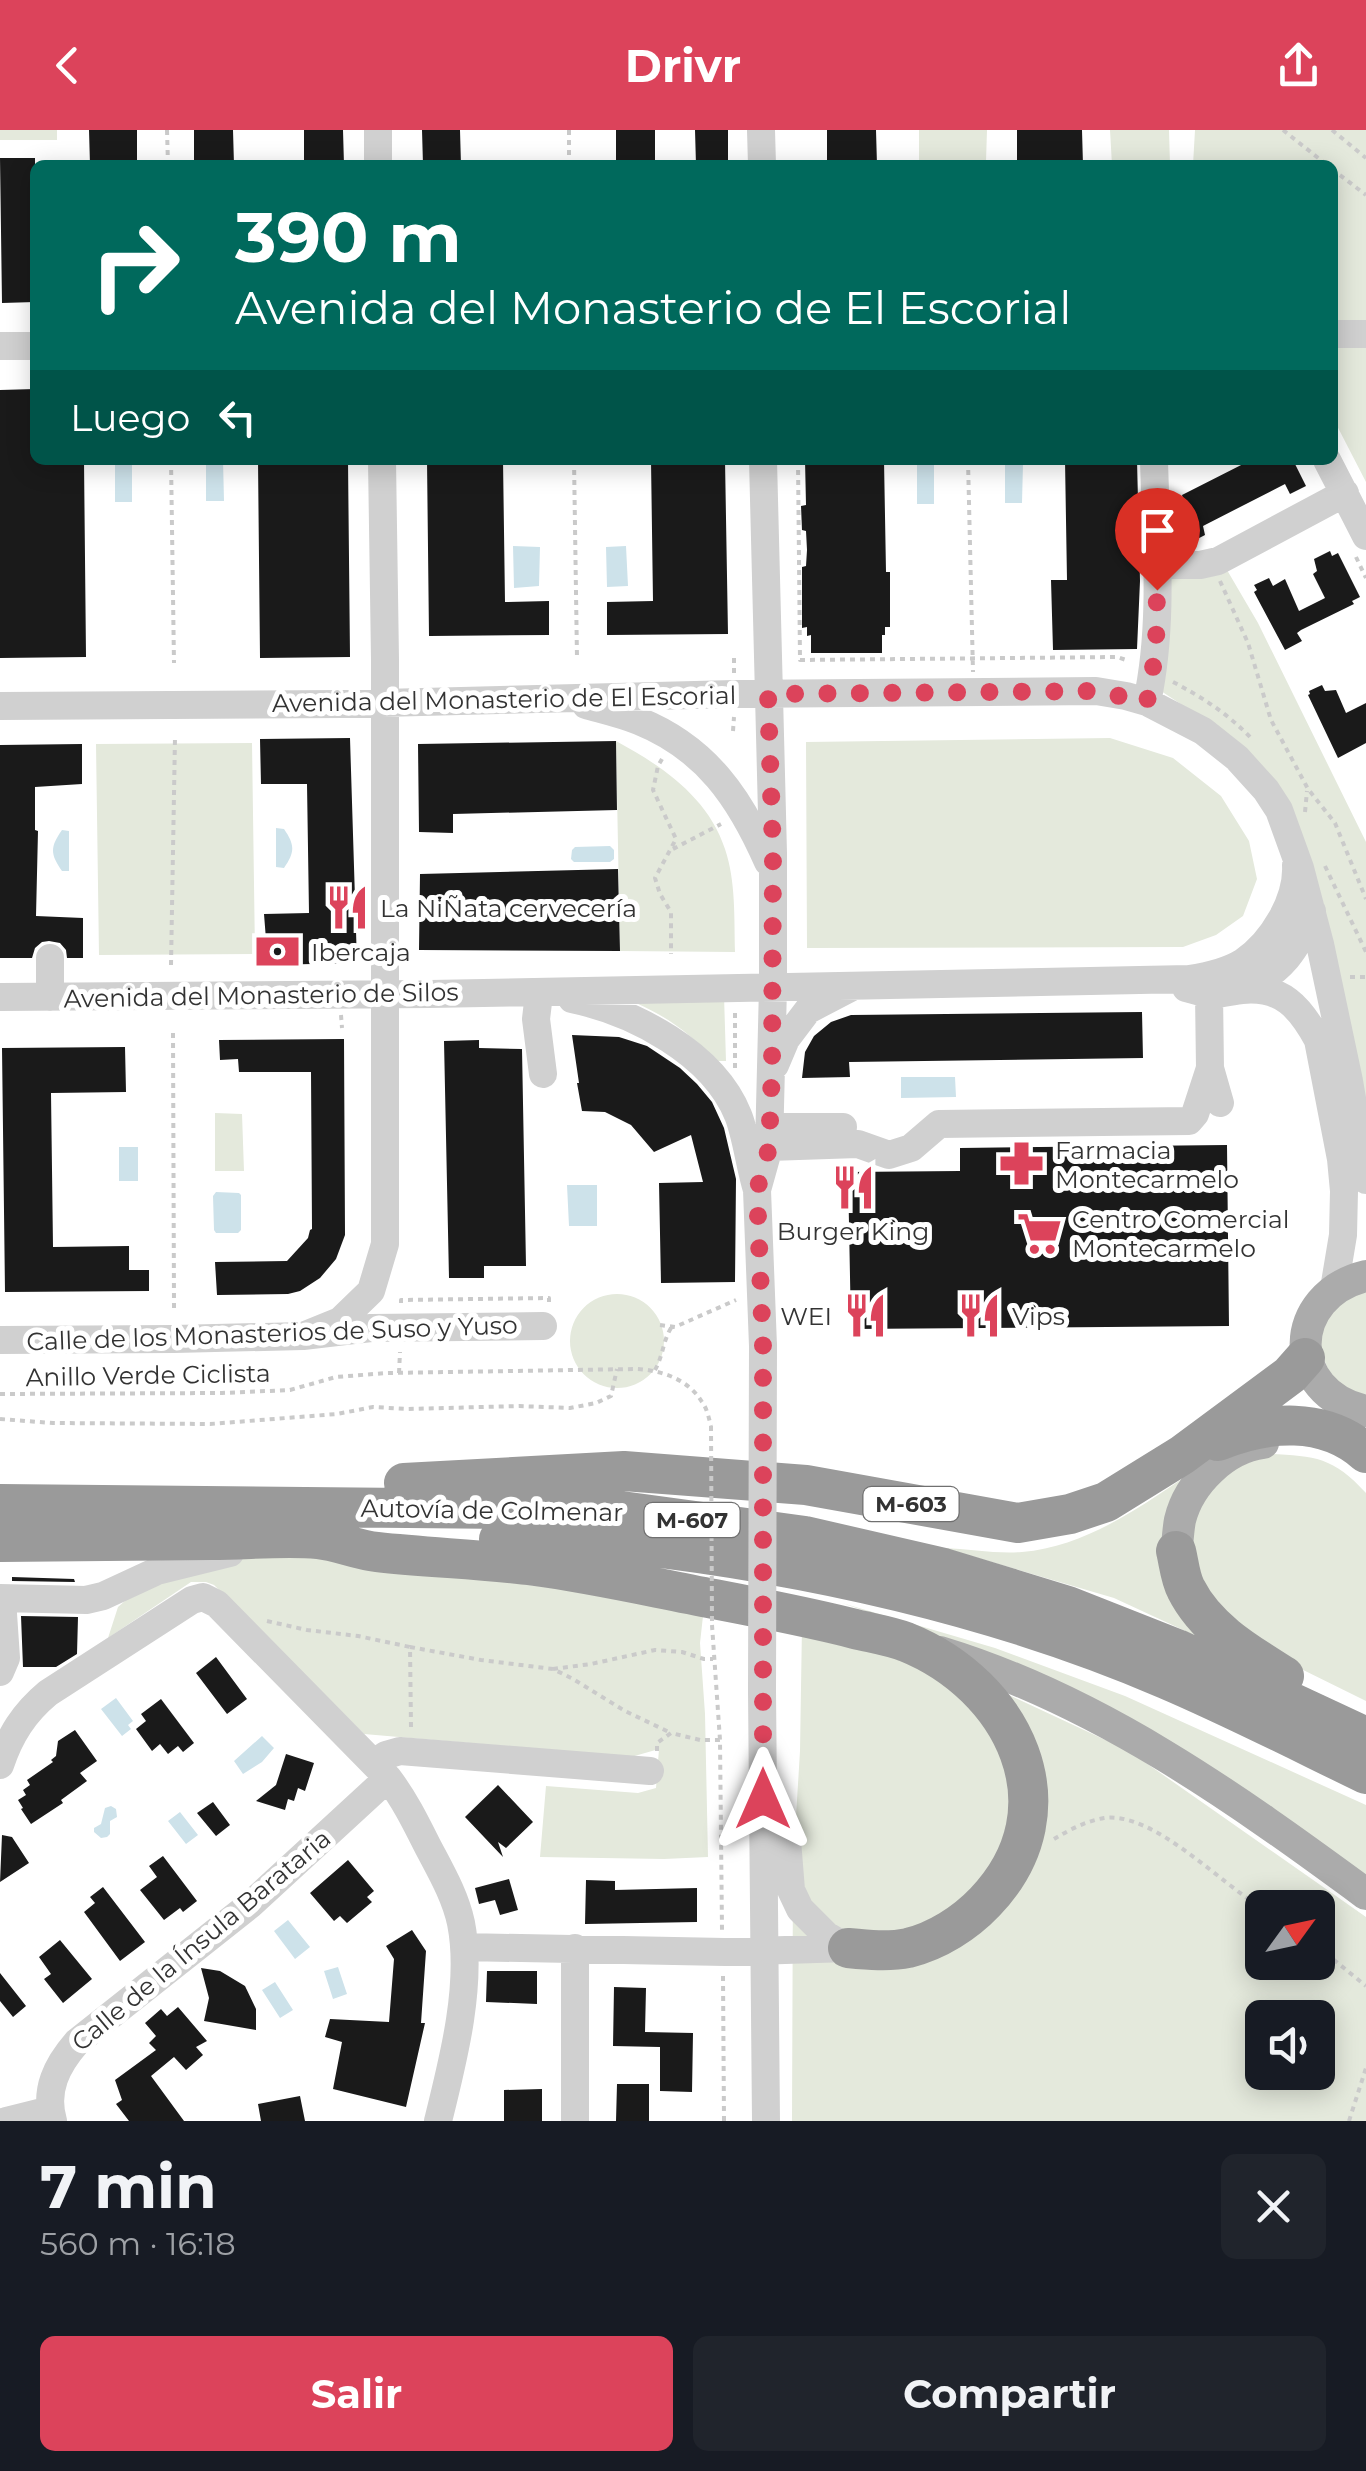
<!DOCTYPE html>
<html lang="es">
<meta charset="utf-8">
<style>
body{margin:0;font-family:Montserrat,sans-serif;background:#20242c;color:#f1f3f6;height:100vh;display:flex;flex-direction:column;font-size:38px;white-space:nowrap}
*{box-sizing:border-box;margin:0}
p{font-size:32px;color:#9ea1a6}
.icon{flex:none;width:55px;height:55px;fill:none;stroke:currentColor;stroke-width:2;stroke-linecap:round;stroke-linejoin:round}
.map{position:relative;height:1991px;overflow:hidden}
.panel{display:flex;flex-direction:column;background:#171b24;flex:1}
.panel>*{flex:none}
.top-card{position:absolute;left:30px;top:30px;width:1308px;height:305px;border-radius:15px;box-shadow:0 5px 25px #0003;background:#00695c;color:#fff;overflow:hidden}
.needle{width:65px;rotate:57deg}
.buttons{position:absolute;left:1245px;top:1760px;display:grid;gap:20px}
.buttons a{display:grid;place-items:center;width:90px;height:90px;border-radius:15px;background:#171b24;box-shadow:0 5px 25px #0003;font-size:50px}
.pin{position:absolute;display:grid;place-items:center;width:85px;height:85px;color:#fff;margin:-102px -42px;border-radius:50% 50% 50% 0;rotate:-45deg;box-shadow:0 0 10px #0007}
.pin .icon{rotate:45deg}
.me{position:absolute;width:110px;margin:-55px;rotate:0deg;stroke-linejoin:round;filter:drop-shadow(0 0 8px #0008)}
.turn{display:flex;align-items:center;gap:35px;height:210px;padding:0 40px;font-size:45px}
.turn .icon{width:130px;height:130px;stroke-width:2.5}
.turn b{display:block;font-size:70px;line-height:85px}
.then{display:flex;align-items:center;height:95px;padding:0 40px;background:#0003;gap:20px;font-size:38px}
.round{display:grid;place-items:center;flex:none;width:105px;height:105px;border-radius:15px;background:#20242c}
.head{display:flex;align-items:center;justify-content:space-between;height:170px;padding:0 40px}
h1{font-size:60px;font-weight:700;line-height:75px}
.primary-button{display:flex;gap:20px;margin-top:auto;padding:20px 40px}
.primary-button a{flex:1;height:115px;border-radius:15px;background:#dc435b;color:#fff;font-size:40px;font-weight:700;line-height:115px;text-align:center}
.primary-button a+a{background:#20242c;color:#f1f3f6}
header{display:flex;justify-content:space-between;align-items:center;height:130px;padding:0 40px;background:#dc435b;color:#fff;font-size:45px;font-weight:700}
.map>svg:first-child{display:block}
.green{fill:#e4e9dc;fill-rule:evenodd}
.water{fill:#cde2ea}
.building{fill:#1a1a1a}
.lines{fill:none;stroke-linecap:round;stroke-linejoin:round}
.path{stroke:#cacaca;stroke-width:4;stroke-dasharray:5 5;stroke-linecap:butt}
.minor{stroke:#d0d0d0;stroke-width:28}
.major{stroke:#ababab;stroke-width:32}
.highway{stroke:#9a9a9a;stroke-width:40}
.path-bridge{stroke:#cacaca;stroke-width:4;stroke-dasharray:5 5;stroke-linecap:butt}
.minor-bridge{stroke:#d0d0d0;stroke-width:28}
.route{stroke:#dc435b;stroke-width:18;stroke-dasharray:0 32.4}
.labels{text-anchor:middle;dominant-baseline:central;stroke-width:10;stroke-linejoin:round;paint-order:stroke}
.shield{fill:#fff;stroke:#707070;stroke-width:2.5}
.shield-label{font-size:22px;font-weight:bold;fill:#333}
.street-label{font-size:25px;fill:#333;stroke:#fff}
.poi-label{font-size:25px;fill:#333;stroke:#fff;text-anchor:start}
</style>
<header><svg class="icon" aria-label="back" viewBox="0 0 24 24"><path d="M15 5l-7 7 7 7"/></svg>Drivr<svg class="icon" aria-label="share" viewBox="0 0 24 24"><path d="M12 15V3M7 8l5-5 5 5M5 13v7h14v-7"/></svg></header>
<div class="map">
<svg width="1366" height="1991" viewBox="0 0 1366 1991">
<rect width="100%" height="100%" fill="#fff"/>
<!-- green -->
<path class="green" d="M0,0H57V10H0Z
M919,0H987L986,32H919Z
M1110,0H1169L1170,35H1112Z
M1195,0H1366V352L1333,288L1332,35H1193Z
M1227,440L1258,493L1366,712V986L1304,723L1223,602L1158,559L1159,442Z
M1110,608L1173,628L1221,666L1249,711L1257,749L1243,786L1216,805L1183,817L807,818L806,612Z
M616,611C662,636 708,667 725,719C736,752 734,788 735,822L620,821Z
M252,613L255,824L99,825L96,614Z
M724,865L726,931H716C692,905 668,887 636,873Z
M215,983L242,984L244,1041H215Z
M1366,1161V1272L1334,1254L1320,1219L1322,1201L1330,1184L1343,1170Z
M570 1211a47 47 0 1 1 94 0a47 47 0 1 1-94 0Z
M1269,1324C1315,1326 1333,1327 1366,1363V1571L1283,1530L1221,1487L1198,1451L1190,1414L1198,1378L1227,1342Z
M1209,1331L1168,1394L1222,1518L1114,1468L944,1418C969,1419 997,1424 1022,1422C1093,1416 1152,1368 1209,1331Z
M264,1426L316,1428L704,1477L700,1513L705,1584L708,1727L664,1729L540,1727L546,1656L638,1663L656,1658L659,1619L631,1627L364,1604L214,1455L206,1452H191L108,1508L118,1477L149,1450L227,1430Z
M842,1473L995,1518L1125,1566L1366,1675V1754L1000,1528Z
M802,1495L964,1544L1129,1621L1366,1787V1991H792L793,1736L800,1621ZM1262,1778H1318V1832H1262ZM1262,1888H1318V1942H1262Z"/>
<!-- water -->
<path class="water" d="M115,330H132V372H115Z
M206,330H223L224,371H206Z
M1005,331L1023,333L1022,373H1005Z
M917,335H934V374H917Z
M513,416L540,417L539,456L514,458Z
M626,416L628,456L607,457L606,417Z
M276,698L284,699C295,715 295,722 284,738L276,737Z
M62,700L69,701V741H62C50,724 50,717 62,700Z
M610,716L614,720V729L610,732H574L571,729L572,720L575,717Z
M955,947L956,967L901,968V947Z
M119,1017H138V1051H119Z
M567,1055H597V1096H569Z
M216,1062L239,1063L241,1065V1100L238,1103H216L214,1100L213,1066Z
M116,1568L133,1591L128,1595L131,1599L122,1606L101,1579Z
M262,1606L274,1618L262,1632L243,1644L234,1631Z
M111,1676L116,1679L117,1687L110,1691V1704L107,1707L101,1708L94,1702V1698L101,1694L105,1678Z
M180,1682L198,1705L186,1714L168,1691Z
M288,1790L310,1817L295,1829L274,1801Z
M338,1837L347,1864L333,1869L324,1841Z
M275,1852L293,1880L280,1888L262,1860Z"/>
<!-- building -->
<path class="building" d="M89,0H137V35H90Z
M194,0H233L234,35H194Z
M304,0H343L344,35H304Z
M422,0H460L461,35H423Z
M616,0H655V35H616Z
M695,0H728V35H696Z
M827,0H876L877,35H827Z
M1017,0H1082L1083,35H1017Z
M0,28H35V172L2,173Z
M35,259V330H84L86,527L0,528V260Z
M258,330H348L350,527L260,528Z
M427,330H503L505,472L549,471V505L429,506Z
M651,330H725L728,504L607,505V472L653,471Z
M805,330H884L886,442H890V497H885V505H882V523H811V505L807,506V497L802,498V437L806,436L807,420L806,401L802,400L801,376L806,375Z
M1065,330H1137L1140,451L1137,519L1053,520L1051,450H1067Z
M1251,330H1293L1306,356L1290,364L1285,354L1203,396L1205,405L1180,418H1175L1173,378L1184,372L1182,365Z
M1330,421L1332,426L1338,423L1360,467L1352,471L1354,474L1301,500L1297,503L1302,511L1285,520L1254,462L1257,460L1254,455L1269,448L1273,456L1285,449L1299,481L1325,468L1313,444L1317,441L1314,429Z
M1322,555L1325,561L1336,560L1346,583L1366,573V613L1338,628L1308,565L1310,564L1309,561Z
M350,608L357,833L268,835L264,784L309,783L307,654H261L260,609Z
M616,611L617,680L453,684V703L419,702L418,614Z
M82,614V654L35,657V700L38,701L36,786L83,788V828H67L66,820L60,813L49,811L42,812L35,818L32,828H0V615Z
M618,739L620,821L419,820L420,744Z
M1142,882L1143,928L849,932L850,947L802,948L805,922L814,906L831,892L851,885Z
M572,905L619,907L647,916L680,938L697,954L712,972L724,998L736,1049L735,1152L661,1153L659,1053L703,1052L691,1005L654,1022L631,995L605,982L582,981L577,953H579Z
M344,909L345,1105L336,1129L320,1148L300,1161L288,1164L217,1165L215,1132L287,1131L308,1108L310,1100L312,1099L311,942H239L238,929L220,930L219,910Z
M479,910V918L522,919L526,1136H484V1148H449L444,911Z
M125,917L126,962L51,963L53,1117L129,1116V1140H149V1161L5,1162L2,918Z
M1227,1015L1229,1196L851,1199L848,1042L960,1041V1018Z
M12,1447L74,1449L75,1452L12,1451Z
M21,1486L78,1487L77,1524L56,1537H23Z
M216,1527L247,1569L227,1584L196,1543Z
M161,1569L194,1613L183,1622L178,1616L168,1624L160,1614L152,1621L136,1599L146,1591L141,1584Z
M75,1600L97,1631L80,1643L87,1651L61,1670L63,1673L31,1694L21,1679L23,1678L18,1670L26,1665L23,1660L30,1655L27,1650L53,1632L51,1630L56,1626L58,1611Z
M286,1624L314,1633L305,1661L298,1658L294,1671L288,1669L285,1680L256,1671L276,1655Z
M498,1655L533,1692L506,1718L498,1712L503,1727L465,1687Z
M213,1672L230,1695L216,1706L197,1683Z
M2,1705L12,1707L29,1733L0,1752Z
M163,1726L197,1771L183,1782L180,1778L164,1790L140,1760L157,1747L149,1736Z
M348,1730L374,1761L367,1767L372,1772L347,1793L340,1786L334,1791L310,1763Z
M509,1749L518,1780L500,1785L495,1770L479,1774L475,1758Z
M586,1750L615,1751V1760L697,1758V1792L585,1794Z
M103,1757L145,1812L120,1831L84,1782L95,1773L90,1767Z
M412,1800L426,1821L421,1893H425L406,1977L333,1959L342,1912L325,1907L330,1889L389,1892L394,1829L386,1816Z
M60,1810L92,1849L63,1873L44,1849L51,1844L39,1827Z
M201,1838L220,1841L245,1856L256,1879V1900L204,1891L209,1868Z
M487,1841H537V1874L486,1872Z
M0,1843L26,1876L13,1887L0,1871Z
M614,1857L646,1858L645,1902L693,1903L692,1962L660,1961V1917L613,1916Z
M178,1877L207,1911L196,1917L203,1925L186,1940L174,1927L151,1946L184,1991H129L116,1974L122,1970L115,1950L156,1920L149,1913L156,1906L145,1893L161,1879L167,1886Z
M617,1954H649V1991H616Z
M542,1959V1991H504V1960Z
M300,1966L305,1991H261L258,1974Z"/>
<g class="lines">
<!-- path -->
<path class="path" d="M167,0L168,35
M569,0V35
M1283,0L1327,35
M1332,0L1366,28
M1332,39L1366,65
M171,330L174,533
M574,330L577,528
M798,330L800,530L1117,527L1129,531
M968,330L973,542
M1356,427L1366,448
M1220,451L1248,513L1271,590L1308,659L1335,693L1366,769
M734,528V543
M1173,552C1202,567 1228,584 1250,607
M733,601L734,587
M662,629L658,636L653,660L676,709L655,748L660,764L671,782V824
M1305,682L1307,661
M673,719L721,694
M1325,736L1366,822
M171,835L175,607
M1350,847H1366
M341,885L342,898
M173,903L174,1178
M735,938V883
M401,1173V1170L549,1168V1177
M660,1195L675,1197L736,1170
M655,1240C663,1226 663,1211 671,1198
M399,1243L400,1222
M0,1264L222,1263L290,1260L336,1247L387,1243L636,1239C661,1240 688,1249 702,1272C707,1278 709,1289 711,1296
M0,1289L53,1293L210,1294L337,1284L373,1277L408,1279L519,1276L570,1278L596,1273L611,1266L617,1239
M267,1491L307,1500L358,1506L410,1517
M712,1495L720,1610L722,1800
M553,1539L591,1534L655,1520L682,1522L704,1529H713
M411,1597L410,1517L481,1530L553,1539L573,1549L625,1581L671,1603
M657,1621V1613L671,1603L700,1610H720
M1054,1709C1069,1700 1086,1691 1104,1688C1153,1681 1221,1754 1262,1778
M1318,1817L1366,1856
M723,1846L724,1991
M1349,1991L1366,1938"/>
<!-- minor -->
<path class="minor" d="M378,0V35
M761,0L762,35
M1332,204H1366
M0,216H35
M1327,330L1366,406
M1156,435H1200L1218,431L1345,363
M1147,572C1164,493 1156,410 1154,330
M586,575C604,580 622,584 639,591C706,618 740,668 768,732
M0,576L343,574L734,564L1096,561L1126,566L1147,572L1203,601L1237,628L1266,660L1279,680L1300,738L1320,814L1349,951L1366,1050
M1186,858C1193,860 1202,863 1209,864C1220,865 1232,861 1242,860C1282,856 1300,877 1318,910L1341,1029L1344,1061L1343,1105L1334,1159
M1243,859C1282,842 1298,819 1312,781
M539,864L536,889L543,944
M1209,864L1210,938L1220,973
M0,867L430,864L1189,849C1208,846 1227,842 1243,832C1272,813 1298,770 1296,735
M50,867V828
M572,869C634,882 713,923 738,985C746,1004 750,1038 757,1060
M775,935L786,909L808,880L850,858
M770,997H843
M769,1017L858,1014L889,1025L911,1018L939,994L1189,991L1195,984L1210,938
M303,1206L340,1191L371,1161L385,1114V530L382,330
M0,1210L174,1209L303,1206L371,1198L543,1196
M763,1216L757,1060L769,1017L773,857V723L763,330
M0,1468L86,1470L103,1466L157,1441L230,1423
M0,1542L6,1528L2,1469
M762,1561L766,1991
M374,1633L386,1625L400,1621L650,1641
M0,1635C10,1605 24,1583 48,1563L192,1470L203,1467L217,1474L388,1648C404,1669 415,1691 427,1715C440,1740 455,1765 461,1793C473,1854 453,1931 438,1991
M764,1671L787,1710L791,1760L800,1779L826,1805L848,1818
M464,1817L725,1822L848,1818
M575,1818V1991
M6,1991L50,1980
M53,1991C44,1960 57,1935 77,1912L251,1774L388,1648"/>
<!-- major -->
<path class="major" d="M1366,1146C1287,1165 1284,1263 1366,1281
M1176,1421C1178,1411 1178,1400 1180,1390C1189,1353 1225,1318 1263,1313
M940,1522C1098,1570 1234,1667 1366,1764"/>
<!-- highway -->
<path class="highway" d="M1218,1311C1267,1291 1324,1286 1366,1323
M404,1353L624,1341L806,1355L1018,1393L1070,1384L1106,1372L1182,1325L1290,1245L1305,1228
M0,1374L614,1380L805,1406L944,1438L1068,1476L1177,1519L1366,1607
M499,1409C542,1410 586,1409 628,1414C810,1435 998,1477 1166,1549C1234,1578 1300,1612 1366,1644
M0,1412C71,1411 141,1411 212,1410C247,1410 283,1406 318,1409C338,1411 357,1420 377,1422C430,1428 483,1429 535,1436C595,1444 655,1458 714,1469C761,1478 808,1487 855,1499C871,1503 890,1506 906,1512C1013,1555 1075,1678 985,1772C965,1793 937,1811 908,1818C889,1822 868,1820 848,1818
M1176,1421C1179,1433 1180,1448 1186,1459C1206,1499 1247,1523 1284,1546"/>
<!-- path-bridge -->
<path class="path-bridge" d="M711,1296L712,1495"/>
<!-- minor-bridge -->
<path class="minor-bridge" d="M762,1561L763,1216"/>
</g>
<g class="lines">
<!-- route -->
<path class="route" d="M763,1669V1216L757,1060L769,1018L772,940L773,723L768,564L1096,561L1147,572L1156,520L1157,460"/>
</g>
<!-- icons -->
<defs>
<symbol id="restaurant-bare" viewBox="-9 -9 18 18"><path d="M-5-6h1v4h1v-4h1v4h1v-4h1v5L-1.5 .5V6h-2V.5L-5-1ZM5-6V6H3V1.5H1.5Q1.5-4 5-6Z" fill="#dc435b" stroke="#fff" stroke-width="2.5" paint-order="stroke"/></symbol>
<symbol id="bank-bare" viewBox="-9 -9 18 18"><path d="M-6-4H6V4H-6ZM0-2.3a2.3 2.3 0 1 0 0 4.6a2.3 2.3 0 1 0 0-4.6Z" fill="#dc435b" stroke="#fff" stroke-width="2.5" paint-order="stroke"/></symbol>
<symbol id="pharmacy-bare" viewBox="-9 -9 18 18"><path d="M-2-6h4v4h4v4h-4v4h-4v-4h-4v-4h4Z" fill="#dc435b" stroke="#fff" stroke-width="2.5" paint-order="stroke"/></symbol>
<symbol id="supermarket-bare" viewBox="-9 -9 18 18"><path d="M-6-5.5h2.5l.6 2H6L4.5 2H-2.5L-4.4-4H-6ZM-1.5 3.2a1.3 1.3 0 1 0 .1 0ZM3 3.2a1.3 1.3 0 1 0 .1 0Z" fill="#dc435b" stroke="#fff" stroke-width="2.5" paint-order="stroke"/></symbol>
</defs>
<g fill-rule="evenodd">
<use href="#restaurant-bare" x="316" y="746" width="63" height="63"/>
<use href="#bank-bare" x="246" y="790" width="63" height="63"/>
<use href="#pharmacy-bare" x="990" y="1002" width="63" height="63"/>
<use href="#restaurant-bare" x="822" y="1026" width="63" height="63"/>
<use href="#supermarket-bare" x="1008" y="1072" width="63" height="63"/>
<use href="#restaurant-bare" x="834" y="1154" width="63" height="63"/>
<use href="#restaurant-bare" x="948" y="1154" width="63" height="63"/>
</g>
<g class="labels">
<!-- shield labels -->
<g class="shield">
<rect x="863.5" y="1357" width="95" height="34" rx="8"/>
<rect x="644.5" y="1373" width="95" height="34" rx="8"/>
</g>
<g class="shield-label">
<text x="911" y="1374">M-603</text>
<text x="692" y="1390">M-607</text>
</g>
<!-- street labels -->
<g class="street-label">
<text transform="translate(504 569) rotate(-1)">Avenida del Monasterio de El Escorial</text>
<text transform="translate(261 865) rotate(-1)">Avenida del Monasterio de Silos</text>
<text transform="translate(272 1203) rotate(-2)">Calle de los Monasterios de Suso y Yuso</text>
<text transform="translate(148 1245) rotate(-1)">Anillo Verde Ciclista</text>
<text transform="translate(492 1380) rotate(1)">Autovía de Colmenar</text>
<text transform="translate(201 1810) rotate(-40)">Calle de la Ínsula Barataria</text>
</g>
<!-- poi labels -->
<g class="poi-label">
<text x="380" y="778">La NiÑata cervecería</text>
<text x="311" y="822">Ibercaja</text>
<text x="1055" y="1020">Farmacia<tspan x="1055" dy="29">Montecarmelo</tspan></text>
<text x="1072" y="1089">Centro Comercial<tspan x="1072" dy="29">Montecarmelo</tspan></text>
<text x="853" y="1101" text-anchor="middle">Burger King</text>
<text x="832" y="1186" text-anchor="end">WEI</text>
<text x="1012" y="1186">Vips</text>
</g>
</g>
</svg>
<div class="buttons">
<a><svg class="needle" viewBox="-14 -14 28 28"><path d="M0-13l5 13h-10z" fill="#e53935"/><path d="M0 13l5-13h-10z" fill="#9ea1a6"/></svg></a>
<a><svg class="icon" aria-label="sound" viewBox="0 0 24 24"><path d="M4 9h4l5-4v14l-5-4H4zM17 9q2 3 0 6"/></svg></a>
</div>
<div class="pin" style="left:1157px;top:460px;background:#d93025"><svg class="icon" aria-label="arrive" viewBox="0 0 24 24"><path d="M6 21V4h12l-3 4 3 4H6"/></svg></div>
<svg class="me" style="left:763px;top:1669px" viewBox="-20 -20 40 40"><path d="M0-17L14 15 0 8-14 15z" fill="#dc435b" stroke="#fff" stroke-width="4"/></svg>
<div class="top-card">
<div class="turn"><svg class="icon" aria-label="right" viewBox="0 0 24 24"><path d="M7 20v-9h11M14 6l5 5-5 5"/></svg><div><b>390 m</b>Avenida del Monasterio de El Escorial</div></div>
<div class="then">Luego<svg class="icon" aria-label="left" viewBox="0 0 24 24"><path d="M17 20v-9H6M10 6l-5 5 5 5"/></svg></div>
</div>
</div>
<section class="panel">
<div class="head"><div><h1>7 min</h1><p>560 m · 16:18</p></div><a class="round"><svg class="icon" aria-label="close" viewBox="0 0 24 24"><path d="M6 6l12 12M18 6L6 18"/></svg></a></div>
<div class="primary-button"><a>Salir</a><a>Compartir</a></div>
</section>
